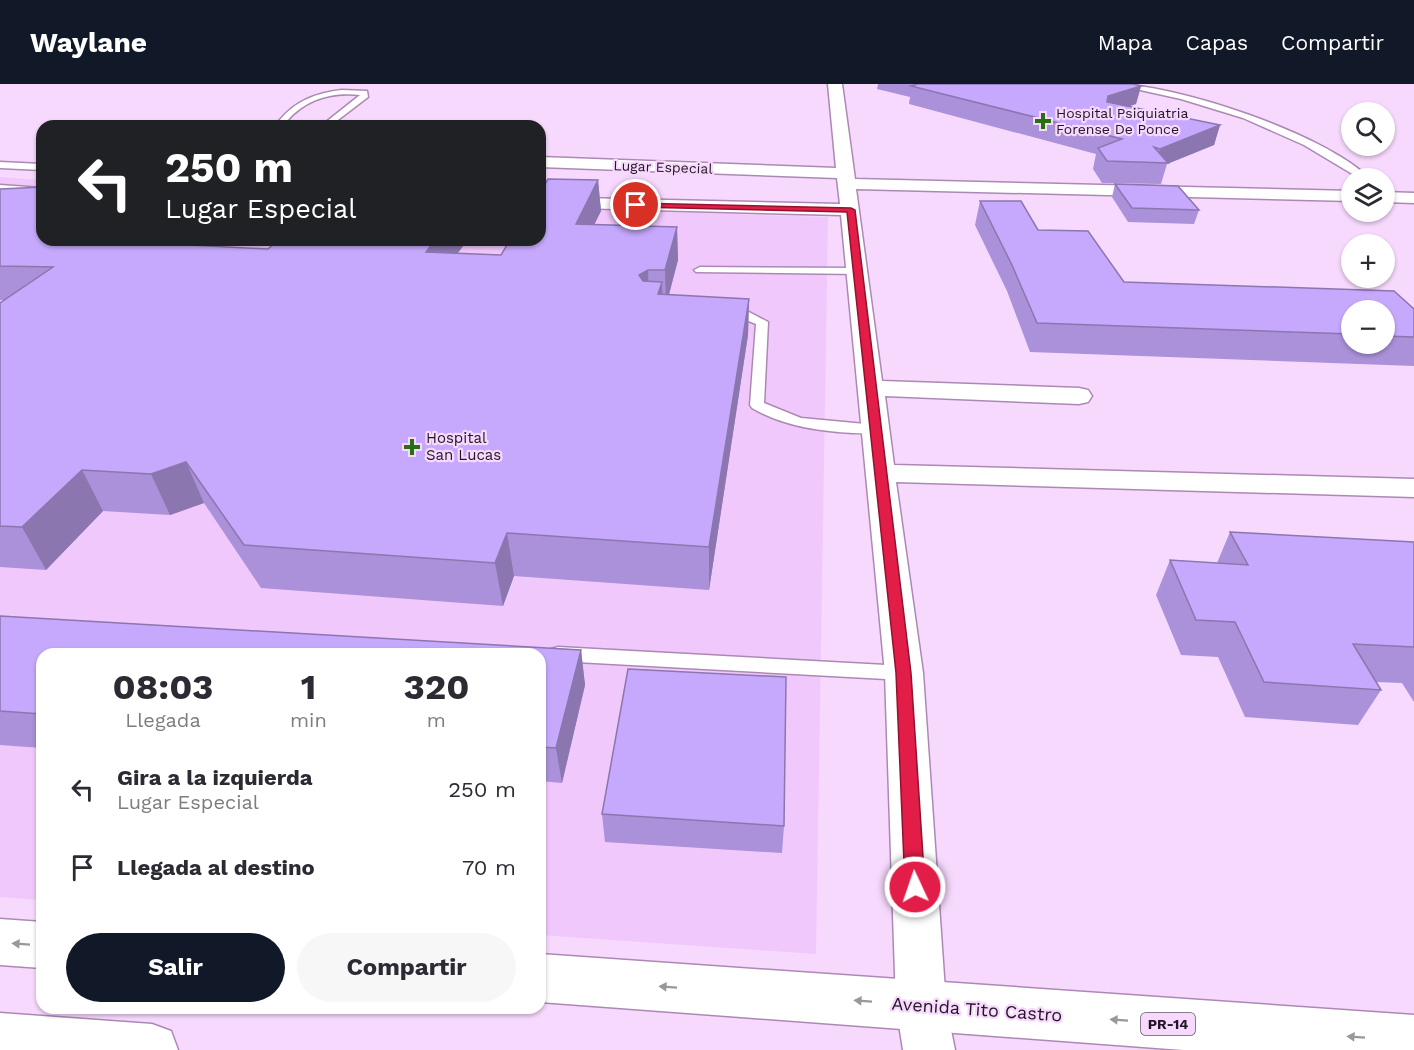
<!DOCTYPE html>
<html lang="es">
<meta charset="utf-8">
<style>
body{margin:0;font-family:"Work Sans",sans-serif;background:#f7f7f7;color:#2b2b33;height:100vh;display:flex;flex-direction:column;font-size:22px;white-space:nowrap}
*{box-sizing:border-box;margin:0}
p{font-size:20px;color:#7c7c81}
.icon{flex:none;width:33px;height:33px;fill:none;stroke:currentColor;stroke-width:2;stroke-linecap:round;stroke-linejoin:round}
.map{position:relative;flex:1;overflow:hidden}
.sheet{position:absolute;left:36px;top:564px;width:510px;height:366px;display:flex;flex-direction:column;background:#fff;border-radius:18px;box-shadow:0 2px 4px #0004}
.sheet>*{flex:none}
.guide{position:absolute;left:36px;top:36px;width:510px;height:126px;border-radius:18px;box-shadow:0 2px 4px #0004;background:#202124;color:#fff;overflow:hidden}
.buttons{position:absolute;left:1341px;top:18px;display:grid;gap:12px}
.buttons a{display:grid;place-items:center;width:54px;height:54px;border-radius:50%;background:#fff;box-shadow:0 2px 4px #0004;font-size:30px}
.pin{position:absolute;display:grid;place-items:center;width:51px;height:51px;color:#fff;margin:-26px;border:3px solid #fff;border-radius:50%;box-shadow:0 2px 6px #0007}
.me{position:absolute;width:66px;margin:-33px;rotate:357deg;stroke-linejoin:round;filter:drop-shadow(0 0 4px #0008)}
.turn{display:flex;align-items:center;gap:21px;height:126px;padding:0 30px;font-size:27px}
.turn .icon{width:78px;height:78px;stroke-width:2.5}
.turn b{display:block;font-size:42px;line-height:51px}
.eta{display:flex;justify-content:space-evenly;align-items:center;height:102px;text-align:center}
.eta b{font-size:36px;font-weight:700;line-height:42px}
.action{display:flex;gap:12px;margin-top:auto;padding:12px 30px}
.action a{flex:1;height:69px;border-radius:36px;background:#111827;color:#fff;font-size:24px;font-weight:700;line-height:69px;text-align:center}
.action a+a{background:#f7f7f7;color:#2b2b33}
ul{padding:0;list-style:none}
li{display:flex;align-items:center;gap:18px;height:78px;padding:0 30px}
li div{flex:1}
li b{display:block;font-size:22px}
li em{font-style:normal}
header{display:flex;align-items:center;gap:36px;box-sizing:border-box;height:84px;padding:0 30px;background:#111827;color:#fff}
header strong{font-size:28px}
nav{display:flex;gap:33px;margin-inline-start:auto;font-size:21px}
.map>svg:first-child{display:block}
.built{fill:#f1c8fb}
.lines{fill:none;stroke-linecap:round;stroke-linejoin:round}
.lane-casing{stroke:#ac89b4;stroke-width:3}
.street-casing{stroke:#ac89b4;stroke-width:3}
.primary-casing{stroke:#ac89b4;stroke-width:3}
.lane{fill:#fff;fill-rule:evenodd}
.street{fill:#fff;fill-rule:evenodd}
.primary{fill:#fff;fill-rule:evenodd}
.wall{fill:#aa91d9;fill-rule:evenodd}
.shaded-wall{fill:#8b76b0}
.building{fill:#c6a9fc;stroke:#8b76b0;stroke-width:1.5}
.oneway{fill:#9c969d}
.route{fill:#e11d48;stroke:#92132f;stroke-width:1.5}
.poi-dot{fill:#277011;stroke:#f7d9fe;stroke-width:2}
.labels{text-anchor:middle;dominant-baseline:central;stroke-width:4.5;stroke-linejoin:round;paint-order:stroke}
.far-poi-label{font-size:14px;fill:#221525;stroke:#f7d9fe;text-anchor:start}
.far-street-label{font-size:14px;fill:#221525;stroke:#f7d9fe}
.shield{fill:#f7d9fe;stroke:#625066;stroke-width:1.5}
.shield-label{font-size:14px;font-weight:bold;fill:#221525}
.poi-label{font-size:15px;fill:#221525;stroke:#f7d9fe;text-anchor:start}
.near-street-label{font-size:18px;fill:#221525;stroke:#f7d9fe}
</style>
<header>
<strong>Waylane</strong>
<nav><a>Mapa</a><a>Capas</a><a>Compartir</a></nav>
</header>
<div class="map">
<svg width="1414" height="966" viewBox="0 0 1414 966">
<rect width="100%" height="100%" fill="#f7d9fe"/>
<!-- built -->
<path class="built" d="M0,93L42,96V156H540V124L828,133L816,870L540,851V570H42V816L0,813Z"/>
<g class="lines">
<defs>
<path id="lane" d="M1113,0C1176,0 1325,50 1369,94H1359L1304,61L1243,34L1181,15Z
M342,6L367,7L368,13L330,42H321L360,11C332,8 306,15 287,37L292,42H283L279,37C295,17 316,9 342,6Z
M0,78L42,80V86L0,84Z
M0,101L42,104V110L0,107Z
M201,156H212L204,165L212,166V170H190V166Z
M700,183L858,184L864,187L858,190L696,188L694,186Z
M727,225L747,227L768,238L764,319L801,334L876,341L881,342L883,345L881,348C872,350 862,349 853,349C817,347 783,342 752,324L750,321L756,240L741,234L723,232L721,229L723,226Z
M558,563L904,582L911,584L914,589L911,594L904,596L558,577L551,575L548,570L551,565Z"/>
<path id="street" d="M828,0H842L855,95L1352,107V117L856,105L882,297L1079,304L1088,306L1092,312L1088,318L1079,320L885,312L894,381L1414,395V413L896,398L923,589L946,921L955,966H903L896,921L885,589L841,131L540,123V113L840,120L837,94L540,83V73L836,84Z
M1384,108L1414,109V119L1384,118Z"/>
<path id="primary" d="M0,835L42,838V884L0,881Z
M540,870L1414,931V966H1183L540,918Z
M0,929L152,940L171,947L178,966H0Z"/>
</defs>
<!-- lane casing -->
<use href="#lane" class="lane-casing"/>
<!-- street casing -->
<use href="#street" class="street-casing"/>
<!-- primary casing -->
<use href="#primary" class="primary-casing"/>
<!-- lane -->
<use href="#lane" class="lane"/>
<!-- street -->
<use href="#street" class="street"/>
<!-- primary -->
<use href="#primary" class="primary"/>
</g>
<!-- wall -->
<path class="wall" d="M878,0H1133L1141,2L1136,20L1129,22L1220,41L1214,61L1167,80L1161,100L1102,99L1093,85L1096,70L909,20L910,13L877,5Z
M598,96L601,127L594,140L677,143L678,176L669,211L749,215L748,251L709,506L514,492L503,522L261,504L204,419L170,431L103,427L46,486L0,483V219L4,216H0V105L42,156L268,165L501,171Z
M1115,100L1199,126L1194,140L1128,138L1112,113Z
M980,117L1038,146L1124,198L1414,225V282L1030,268L1007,207L975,141ZM1352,226H1384V260H1352Z
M1230,448L1414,458V618L1402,599L1376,598L1381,606L1358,641L1245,633L1218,573L1181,571L1156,511L1170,476L1217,479Z
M0,532L581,566L585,601L562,699L540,697V570H42V664L0,661Z
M602,730L784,742L782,769L605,758Z"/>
<!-- shaded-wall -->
<path class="shaded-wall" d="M1141,2L1136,20L1103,31L1108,12Z
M1220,41L1214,61L1167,80L1168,79L1156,78L1160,65Z
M598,96L601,127L579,172L576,140Z
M677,143L678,176L666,221L665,186Z
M435,156H468L432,202L426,168Z
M648,186L649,221L639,191Z
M662,198L663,233L658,210Z
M749,215L748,251L709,506V463Z
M186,378L204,419L170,431L151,390Z
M82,386L103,427L46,486L22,443Z
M507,449L514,492L503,522L495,479Z
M581,566L585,601L562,699L556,664Z"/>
<!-- building -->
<path class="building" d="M918,0H1133L1141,2L1108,12L1107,18L1220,41L1160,65L1154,63L1168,79L1107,77L1098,64L1122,55L911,2Z
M548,95L598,96L576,140L677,143L665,186H648L639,191L643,197L662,198L658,210L749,215L709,463L507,449L495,479L244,461L186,378L151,390L82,386L22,443L0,442V219L53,183L0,182V105L42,103V156H93L268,165L278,156H435L426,168L501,171L510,156H540V108Z
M1115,100L1178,102L1199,126L1132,124Z
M980,117H1021L1038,146L1088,147L1124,198L1394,207L1414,225V253L1384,252V226H1352V250L1037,239L1012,181Z
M1230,448L1414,458V563L1353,560L1381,606L1264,598L1235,538L1196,536L1170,476L1248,481Z
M0,532L581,566L556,664L540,663V570H42V630L0,627Z
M628,585L786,593L784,742L602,730Z"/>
<!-- one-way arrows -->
<defs><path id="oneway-solid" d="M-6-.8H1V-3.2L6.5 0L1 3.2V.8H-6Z" transform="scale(1.5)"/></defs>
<g class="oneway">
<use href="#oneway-solid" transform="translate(21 860) rotate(-176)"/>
<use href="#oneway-solid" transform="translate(668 903) rotate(-176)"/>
<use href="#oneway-solid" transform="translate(863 917) rotate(-176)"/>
<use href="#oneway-solid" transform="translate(1119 936) rotate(-176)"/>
<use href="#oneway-solid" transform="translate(1356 953) rotate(-176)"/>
</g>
<!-- route -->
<path class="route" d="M633,119L851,124L855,126L911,589L925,803L922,809L915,811L908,809L905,803L896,589L847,128L636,123L632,121Z"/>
<!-- markers -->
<g class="poi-dot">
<path d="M1040 28h6v6h6v6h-6v6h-6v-6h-6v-6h6z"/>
<path d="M409 354h6v6h6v6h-6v6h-6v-6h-6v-6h6z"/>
</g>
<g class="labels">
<!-- far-poi labels -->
<g class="far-poi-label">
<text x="1056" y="29">Hospital Psiquiatria<tspan x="1056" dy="16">Forense De Ponce</tspan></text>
</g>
<!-- far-street labels -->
<g class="far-street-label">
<text transform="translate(663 83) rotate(2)">Lugar Especial</text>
</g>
<!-- shield labels -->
<rect class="shield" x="1141" y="929" width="54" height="22" rx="4.5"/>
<g class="shield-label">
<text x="1168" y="940">PR-14</text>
</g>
<!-- poi labels -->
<g class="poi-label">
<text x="426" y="354">Hospital<tspan x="426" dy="17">San Lucas</tspan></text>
</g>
<!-- near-street labels -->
<g class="near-street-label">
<text transform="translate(977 925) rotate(4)">Avenida Tito Castro</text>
</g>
</g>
</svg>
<div class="buttons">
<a><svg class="icon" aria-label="search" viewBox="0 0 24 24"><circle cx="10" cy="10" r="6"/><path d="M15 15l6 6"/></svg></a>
<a><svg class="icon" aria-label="layers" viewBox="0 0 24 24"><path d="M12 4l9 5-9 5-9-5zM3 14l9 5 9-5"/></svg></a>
<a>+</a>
<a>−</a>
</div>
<div class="pin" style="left:636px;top:121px;background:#d93025"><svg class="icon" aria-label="arrive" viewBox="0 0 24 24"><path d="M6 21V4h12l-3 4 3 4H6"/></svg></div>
<svg class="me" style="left:915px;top:803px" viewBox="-20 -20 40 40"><circle r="17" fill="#e11d48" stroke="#fff" stroke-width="3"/><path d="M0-11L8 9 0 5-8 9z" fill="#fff"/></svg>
<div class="guide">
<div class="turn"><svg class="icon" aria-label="left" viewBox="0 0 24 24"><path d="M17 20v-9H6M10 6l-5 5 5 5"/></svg><div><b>250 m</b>Lugar Especial</div></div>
</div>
<section class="sheet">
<div class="eta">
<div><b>08:03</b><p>Llegada</p></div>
<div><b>1</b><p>min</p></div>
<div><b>320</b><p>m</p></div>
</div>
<ul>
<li><svg class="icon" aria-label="left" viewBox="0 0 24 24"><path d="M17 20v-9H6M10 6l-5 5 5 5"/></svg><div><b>Gira a la izquierda</b><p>Lugar Especial</p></div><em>250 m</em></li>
<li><svg class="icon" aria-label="arrive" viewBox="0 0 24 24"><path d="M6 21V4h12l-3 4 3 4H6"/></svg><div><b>Llegada al destino</b></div><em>70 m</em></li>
</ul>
<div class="action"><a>Salir</a><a>Compartir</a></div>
</section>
</div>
